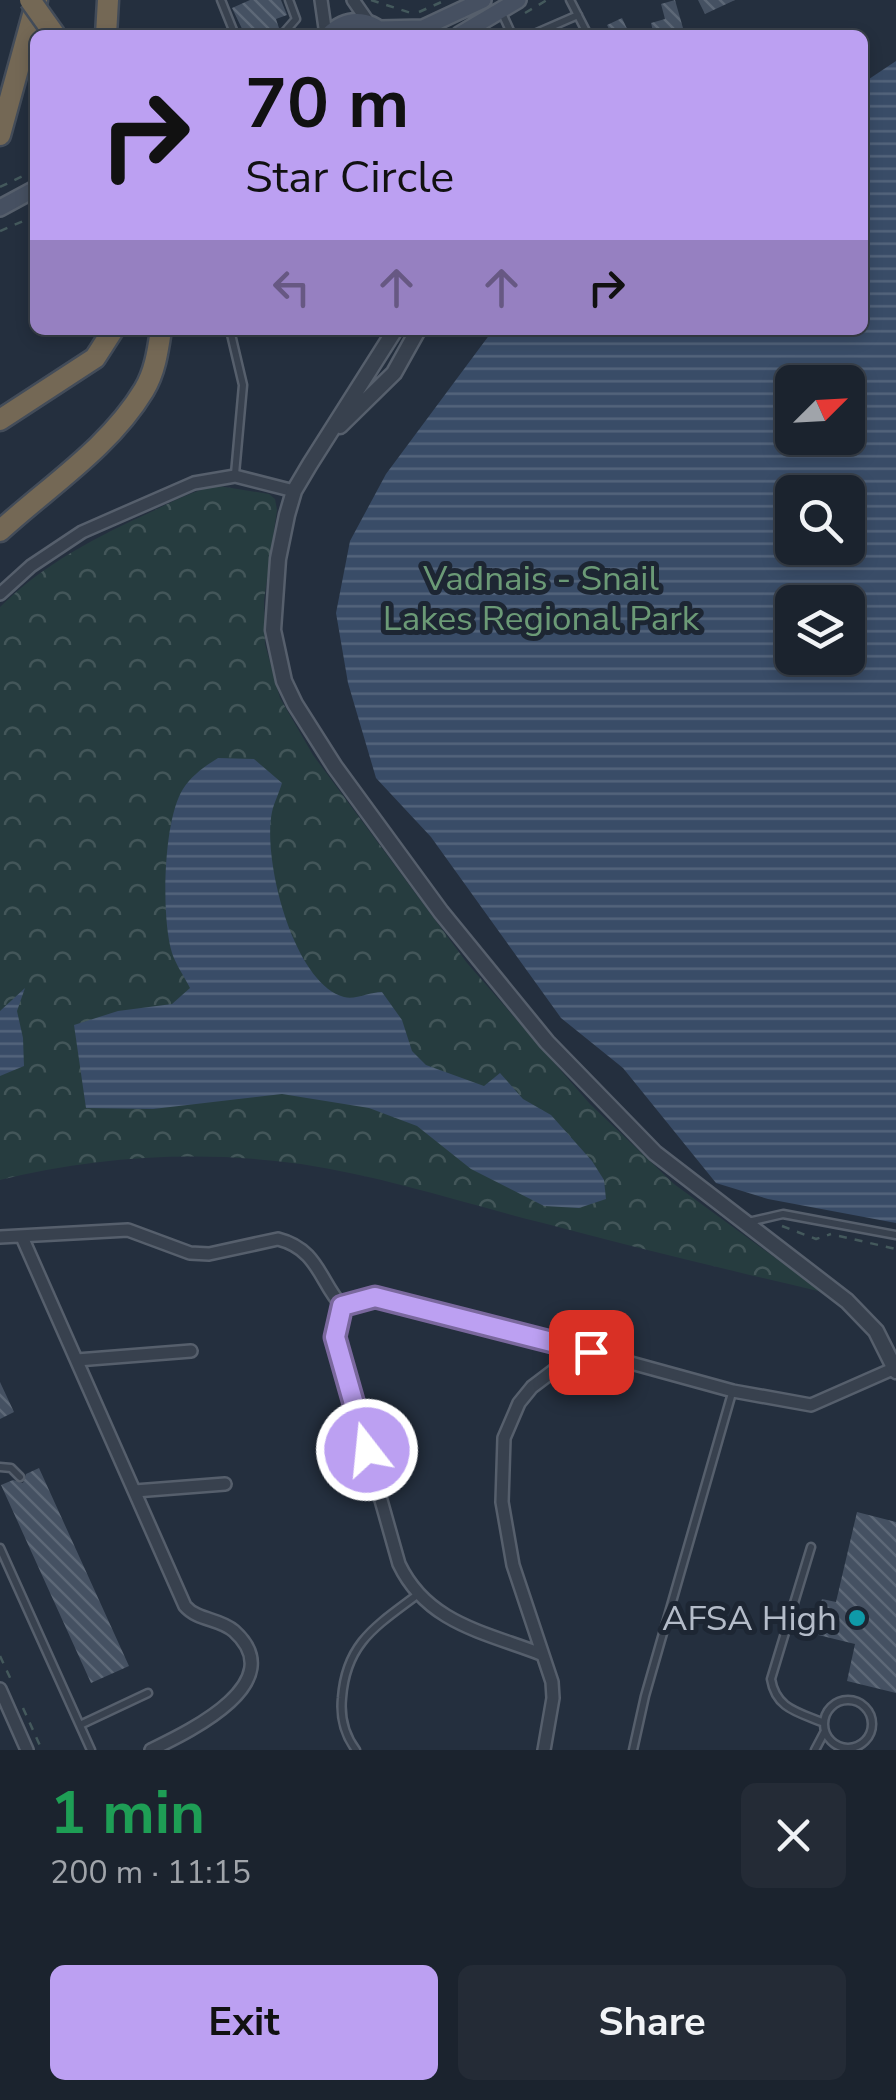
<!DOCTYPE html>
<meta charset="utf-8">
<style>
body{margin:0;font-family:"Nunito Sans",sans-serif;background:#242b36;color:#f1f3f6;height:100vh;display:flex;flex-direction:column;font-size:38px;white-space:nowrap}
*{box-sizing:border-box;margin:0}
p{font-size:32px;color:#a0a4aa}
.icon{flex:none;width:55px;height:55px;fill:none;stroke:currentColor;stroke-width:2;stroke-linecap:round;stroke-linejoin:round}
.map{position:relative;height:1750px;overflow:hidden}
.drawer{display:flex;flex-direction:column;background:#1b232e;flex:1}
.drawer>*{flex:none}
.banner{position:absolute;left:30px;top:30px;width:838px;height:305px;border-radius:15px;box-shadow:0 5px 15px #0003,0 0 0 2px #39404a;background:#bca0f2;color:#111;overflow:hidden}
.needle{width:65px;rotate:66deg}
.controls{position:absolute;left:775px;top:365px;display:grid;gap:20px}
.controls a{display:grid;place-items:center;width:90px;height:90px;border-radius:15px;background:#1b232e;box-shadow:0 5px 15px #0003,0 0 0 2px #39404a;font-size:50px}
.pin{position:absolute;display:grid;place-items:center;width:85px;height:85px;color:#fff;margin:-42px;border-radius:20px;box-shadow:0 5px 15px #0006}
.me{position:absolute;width:110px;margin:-55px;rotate:344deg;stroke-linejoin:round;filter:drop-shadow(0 0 8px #0008)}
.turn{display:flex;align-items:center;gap:35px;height:210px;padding:0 50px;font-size:45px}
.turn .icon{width:130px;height:130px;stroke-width:2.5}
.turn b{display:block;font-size:70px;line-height:85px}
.lanes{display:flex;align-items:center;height:95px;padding:0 50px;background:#0003;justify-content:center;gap:50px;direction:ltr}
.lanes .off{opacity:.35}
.round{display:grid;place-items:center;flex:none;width:105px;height:105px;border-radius:15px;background:#242b36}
.summary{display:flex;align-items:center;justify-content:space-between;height:170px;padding:0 50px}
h1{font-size:60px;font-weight:700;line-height:75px;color:#1e9e55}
.primary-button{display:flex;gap:20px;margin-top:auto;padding:20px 50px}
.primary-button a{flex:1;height:115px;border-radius:15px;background:#bca0f2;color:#111;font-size:40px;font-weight:700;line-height:115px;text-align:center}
.primary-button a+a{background:#242b36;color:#f1f3f6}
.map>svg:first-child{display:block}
.park{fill:url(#park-crowns)}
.water{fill:url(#water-rules);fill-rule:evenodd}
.building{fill:url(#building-back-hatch)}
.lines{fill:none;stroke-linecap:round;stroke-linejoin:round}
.service-casing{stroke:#565f6c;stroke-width:11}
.minor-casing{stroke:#565f6c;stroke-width:16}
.tertiary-casing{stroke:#565f6c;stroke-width:19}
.secondary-casing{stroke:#565f6c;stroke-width:20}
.motorway-casing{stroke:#434c59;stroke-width:25}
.path{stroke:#44595c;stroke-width:2.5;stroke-dasharray:8 8;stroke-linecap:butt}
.service{stroke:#38414e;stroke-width:6}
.minor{stroke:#38414e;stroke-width:11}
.tertiary{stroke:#38414e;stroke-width:14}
.secondary{stroke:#465061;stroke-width:15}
.motorway{stroke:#746855;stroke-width:20}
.motorway-bridge-casing{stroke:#434c59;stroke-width:25;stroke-linecap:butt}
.motorway-bridge{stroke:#746855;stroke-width:20}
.route-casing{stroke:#7a689d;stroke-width:25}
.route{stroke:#bca0f2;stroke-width:18}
.culture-dot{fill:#0f9aa8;stroke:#1d2633;stroke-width:4}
.labels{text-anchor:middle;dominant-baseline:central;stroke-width:10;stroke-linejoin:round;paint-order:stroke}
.park-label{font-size:35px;fill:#6b9a76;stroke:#1d2633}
.poi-label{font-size:35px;fill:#b4bcc9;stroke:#1d2633;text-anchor:end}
</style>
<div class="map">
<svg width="896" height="1750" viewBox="0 0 896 1750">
<defs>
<pattern id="park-crowns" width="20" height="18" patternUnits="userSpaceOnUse" patternTransform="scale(2.5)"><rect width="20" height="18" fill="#263c3f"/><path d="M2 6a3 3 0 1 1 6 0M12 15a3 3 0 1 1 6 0" fill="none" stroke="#435659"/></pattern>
<pattern id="water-rules" width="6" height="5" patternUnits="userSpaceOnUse" patternTransform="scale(2.5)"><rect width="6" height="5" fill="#394c67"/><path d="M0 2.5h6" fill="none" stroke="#53647b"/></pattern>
<pattern id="building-back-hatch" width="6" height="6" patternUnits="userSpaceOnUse" patternTransform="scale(2.5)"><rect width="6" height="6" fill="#455162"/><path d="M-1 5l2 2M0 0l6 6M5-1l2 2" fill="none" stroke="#5d6877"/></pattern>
</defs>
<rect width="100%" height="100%" fill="#242f3e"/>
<!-- park -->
<path class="park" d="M219,486L269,494L275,499L277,510L264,600L265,644L280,698L313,755L467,963L590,1104L674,1184L822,1292C729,1270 636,1248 543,1223C463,1203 382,1176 301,1164C201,1150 98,1156 0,1180V607C45,563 96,537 153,511C174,501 196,489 219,486Z"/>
<!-- water -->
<path class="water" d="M896,61V1223L768,1199L716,1183L623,1068L561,1018L431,837L376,778L348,683L336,613L350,541L386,474L493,330H862L863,83ZM792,382H848V438H792ZM792,492H848V548H792ZM792,602H848V658H792Z
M218,758L254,759L282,783C279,793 274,803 272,812C262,858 293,983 344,997C356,1000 369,992 382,992L402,1020L412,1051L426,1065L484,1086L500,1073L523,1099L551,1115L592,1161L604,1180L606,1199L579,1208L544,1206L471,1169L417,1126L369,1108L282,1094L153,1109L86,1108L74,1025L118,1011L172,1004L190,988C184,976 176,965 172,953C161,918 163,820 183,789C191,776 205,766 218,758Z
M25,988L17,1011L23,1038L24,1066L0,1076V1011Z"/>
<!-- building -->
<path class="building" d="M250,0H281L287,15L276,19L279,28L275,35H245L232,8Z
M675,0L685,35H654L651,23L665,19L661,4Z
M698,0H735L705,14Z
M622,18L630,35H612L607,25Z
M0,1382L14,1412L0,1419Z
M39,1468L129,1666L91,1683L1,1485L13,1480L23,1483L26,1474Z
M857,1512L896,1522V1693L847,1681L855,1644L814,1634L822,1599L836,1602Z"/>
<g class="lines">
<defs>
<path id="service" d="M221,0L235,35
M570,0L588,35
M501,11L512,35
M282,35L296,19L289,0
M532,35L578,15
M230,330L243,385L235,474
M748,1222L783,1214L896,1235
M0,1467L11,1468L20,1477
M811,1547L771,1679C776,1709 798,1712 824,1723
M0,1548L91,1750
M824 1724a24 24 0 1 1 48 0a24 24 0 1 1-48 0Z
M80,1725L148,1693
M356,1750C344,1734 340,1718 342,1698C346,1643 376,1626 417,1595
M633,1750L645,1696L732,1393
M815,1750L825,1731"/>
<path id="minor" d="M321,0L326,35
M353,0L369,23
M0,594L31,566L82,532L194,483L235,476L294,491
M0,1237L128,1230L190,1253L209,1254L278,1239C318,1249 320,1282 342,1306
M22,1237L185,1606C198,1621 219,1618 234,1631C292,1683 188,1732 151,1750
M77,1360L191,1351
M135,1491L225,1484
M541,1654C484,1632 427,1623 399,1564L335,1337L342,1306L375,1297L591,1352
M0,1689L27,1750
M544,1750L553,1698L552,1682L513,1565L502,1502L504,1438L519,1403L532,1387L565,1362L591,1352L733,1391L811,1405L895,1368"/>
<path id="tertiary" d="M395,330L310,464L294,491L287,515L278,559L273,630L284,681L295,704L335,767L441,912L547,1042L655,1153L847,1301L876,1331L896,1371
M340,426L394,373L418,330"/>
<path id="secondary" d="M380,29L423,28L483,0
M328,35C346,17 368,17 386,35
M459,35L518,0
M0,208L35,189"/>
<path id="motorway" d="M106,35L108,0
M0,135L37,0
M0,420L95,358L113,330
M0,531C49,486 109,448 144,390C155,372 158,350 161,330"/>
</defs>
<!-- service casing -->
<use href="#service" class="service-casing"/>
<!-- minor casing -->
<use href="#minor" class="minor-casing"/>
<!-- tertiary casing -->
<use href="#tertiary" class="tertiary-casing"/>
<!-- secondary casing -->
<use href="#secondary" class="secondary-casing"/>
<!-- motorway casing -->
<use href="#motorway" class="motorway-casing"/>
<!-- path -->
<path class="path" d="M371,0L411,13
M419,12L446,0
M525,13L547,0
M0,187L35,170
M0,231L35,216
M782,1226L816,1239L831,1234
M839,1236L896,1249
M0,1656L12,1682
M23,1708L42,1750"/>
<!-- service -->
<use href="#service" class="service"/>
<!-- minor -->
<use href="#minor" class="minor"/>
<!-- tertiary -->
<use href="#tertiary" class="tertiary"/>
<!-- secondary -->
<use href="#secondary" class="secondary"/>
<!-- motorway -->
<use href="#motorway" class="motorway"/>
<defs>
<path id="motorway-bridge" d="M30,0L55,35"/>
</defs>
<!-- motorway-bridge casing -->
<use href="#motorway-bridge" class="motorway-bridge-casing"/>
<!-- motorway-bridge -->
<use href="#motorway-bridge" class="motorway-bridge"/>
</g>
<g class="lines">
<defs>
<path id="route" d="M367,1450L335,1337L342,1306L375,1297L591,1352"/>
</defs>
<!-- route casing -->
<use href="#route" class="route-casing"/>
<!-- route -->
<use href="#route" class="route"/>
</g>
<!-- markers -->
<circle class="culture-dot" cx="857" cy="1618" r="10"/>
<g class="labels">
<!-- park labels -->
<g class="park-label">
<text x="541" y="578">Vadnais - Snail<tspan x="541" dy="40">Lakes Regional Park</tspan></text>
</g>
<!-- poi labels -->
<g class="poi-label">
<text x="837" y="1618">AFSA High</text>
</g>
</g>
</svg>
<div class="controls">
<a><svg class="needle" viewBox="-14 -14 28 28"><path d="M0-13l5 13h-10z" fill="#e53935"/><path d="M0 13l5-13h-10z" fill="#a0a4aa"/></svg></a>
<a><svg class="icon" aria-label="search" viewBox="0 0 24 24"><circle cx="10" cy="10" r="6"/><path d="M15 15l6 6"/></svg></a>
<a><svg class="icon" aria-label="layers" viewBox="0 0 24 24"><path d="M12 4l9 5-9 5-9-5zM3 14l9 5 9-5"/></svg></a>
</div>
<div class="pin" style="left:591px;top:1352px;background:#d93025"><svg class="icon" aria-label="arrive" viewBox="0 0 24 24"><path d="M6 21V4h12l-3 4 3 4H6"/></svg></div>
<svg class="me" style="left:367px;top:1450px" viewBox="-20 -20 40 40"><circle r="17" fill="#bca0f2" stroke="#fff" stroke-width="3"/><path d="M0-11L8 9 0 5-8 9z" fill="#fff"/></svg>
<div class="banner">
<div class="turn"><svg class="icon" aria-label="right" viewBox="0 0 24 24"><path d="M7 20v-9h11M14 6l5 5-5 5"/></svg><div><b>70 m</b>Star Circle</div></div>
<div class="lanes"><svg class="icon off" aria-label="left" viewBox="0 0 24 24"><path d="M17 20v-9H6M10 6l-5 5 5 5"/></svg><svg class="icon off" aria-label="ahead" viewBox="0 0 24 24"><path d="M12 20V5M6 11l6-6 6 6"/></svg><svg class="icon off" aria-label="ahead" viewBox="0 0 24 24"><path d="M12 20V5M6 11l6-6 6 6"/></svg><svg class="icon" aria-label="right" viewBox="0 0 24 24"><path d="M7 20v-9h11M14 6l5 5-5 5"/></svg></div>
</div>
</div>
<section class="drawer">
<div class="summary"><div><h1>1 min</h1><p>200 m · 11:15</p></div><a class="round"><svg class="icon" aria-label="close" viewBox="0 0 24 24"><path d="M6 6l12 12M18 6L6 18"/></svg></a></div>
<div class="primary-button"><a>Exit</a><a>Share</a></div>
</section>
